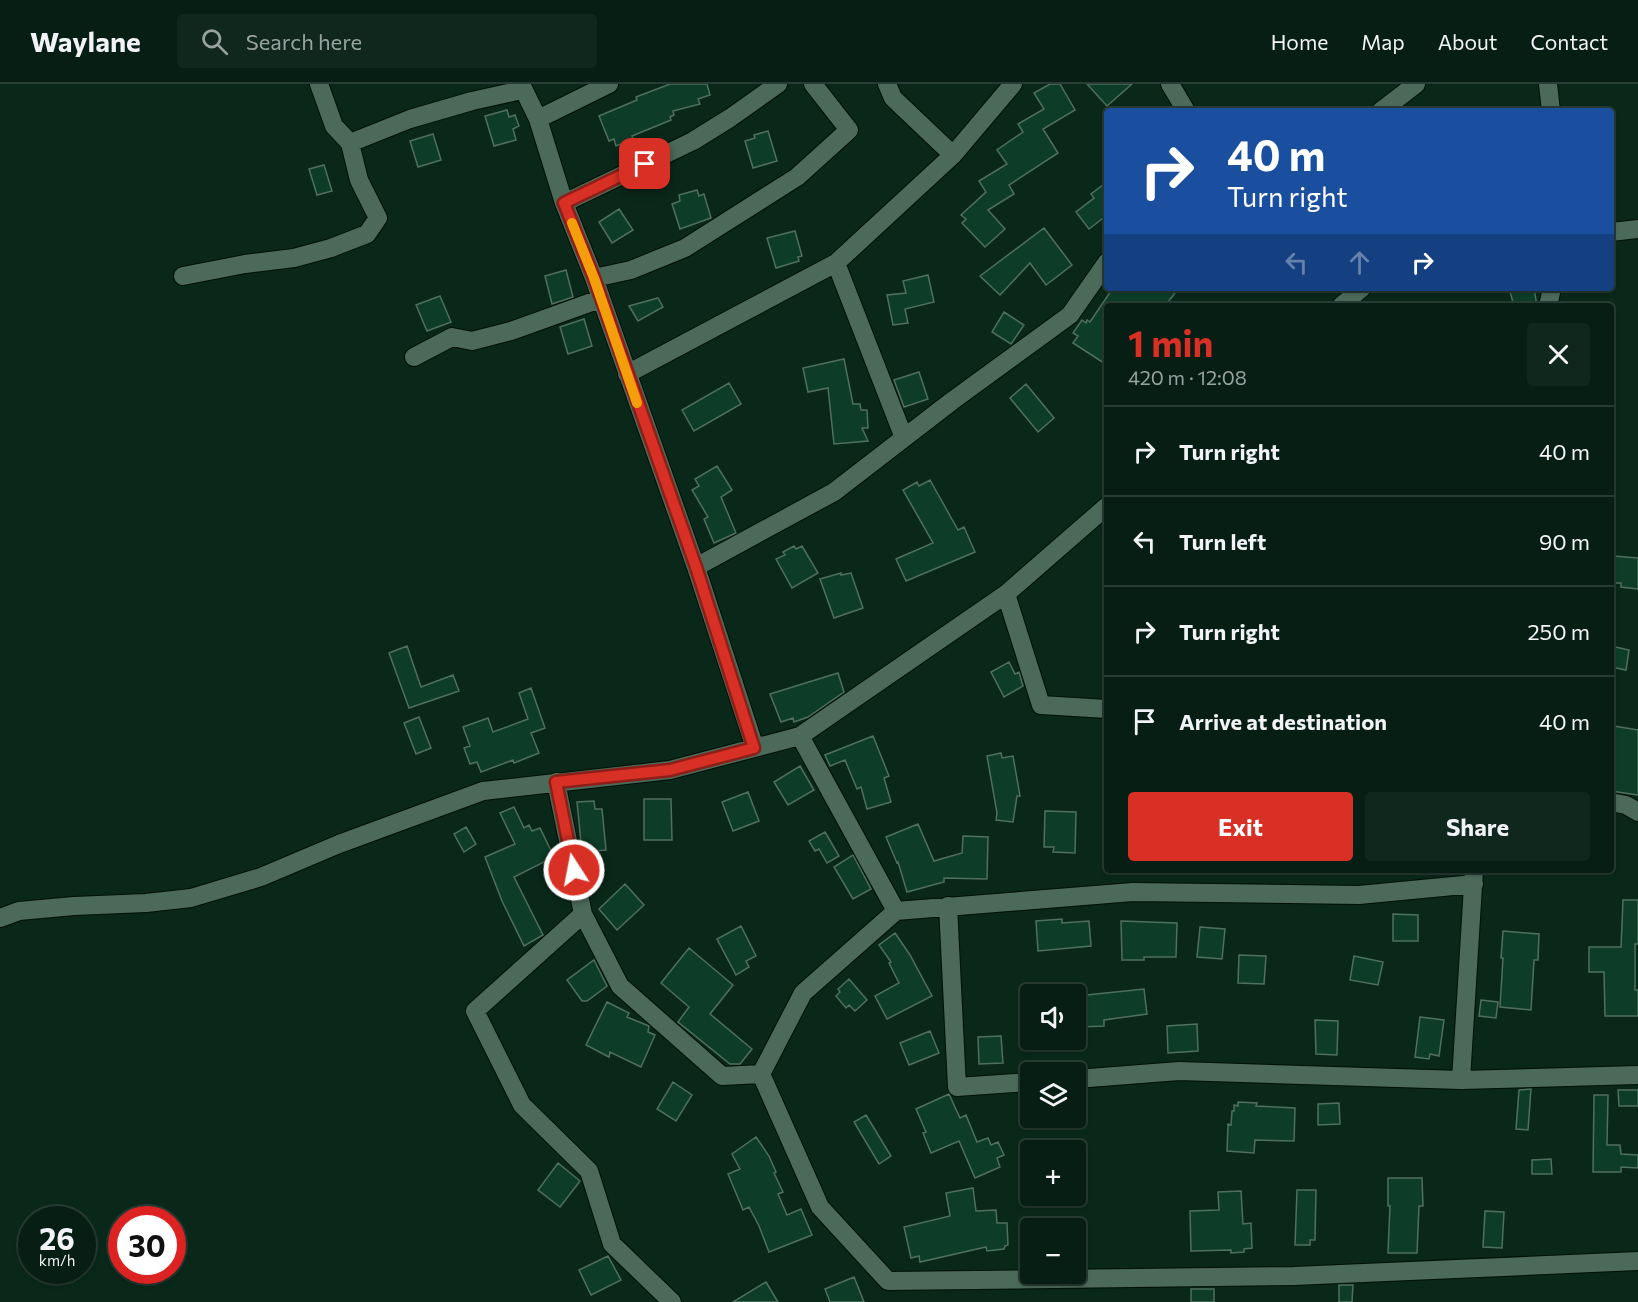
<!DOCTYPE html>
<meta charset="utf-8">
<style>
body{margin:0;font-family:Commissioner,sans-serif;background:#10271d;color:#f1f3f6;height:100vh;display:flex;flex-direction:column;font-size:22px;white-space:nowrap}
*{box-sizing:border-box;margin:0}
p{font-size:20px;color:#98a2a0}
.icon{flex:none;width:33px;height:33px;fill:none;stroke:currentColor;stroke-width:2;stroke-linecap:round;stroke-linejoin:round}
.map{position:relative;flex:1;overflow:hidden}
.sheet{position:absolute;left:1104px;top:219px;width:510px;height:570px;display:flex;flex-direction:column;background:#071e14;border-radius:6px;box-shadow:0 2px 4px #0004,0 0 0 2px #283c34}
.sheet>*{flex:none}
.top-card{position:absolute;left:1104px;top:24px;width:510px;height:183px;border-radius:6px;box-shadow:0 2px 4px #0004,0 0 0 2px #283c34;background:#1a4fa0;color:#fff;overflow:hidden}
.fabs{position:absolute;left:1020px;top:900px;display:grid;gap:12px}
.fabs a{display:grid;place-items:center;width:66px;height:66px;border-radius:6px;background:#071e14;box-shadow:0 2px 4px #0004,0 0 0 2px #283c34;font-size:30px}
.speed{position:absolute;left:18px;top:1122px;display:flex;gap:12px;font-size:30px;font-weight:700;text-align:center}
.speed>*{display:grid;place-content:center;width:78px;height:78px;border-radius:50%;background:#071e14;box-shadow:0 2px 4px #0004,0 0 0 2px #283c34;line-height:1}
.speed small{font-size:15px;font-weight:400}
.speed .limit{border:9px solid #d22;background:#fff;color:#111}
.pin{position:absolute;display:grid;place-items:center;width:51px;height:51px;color:#fff;margin:-26px;border-radius:12px;box-shadow:0 3px 9px #0006}
.me{position:absolute;width:66px;margin:-33px;rotate:349deg;stroke-linejoin:round;filter:drop-shadow(0 0 4px #0008)}
.turn{display:flex;align-items:center;gap:21px;height:126px;padding:0 24px;font-size:27px}
.turn .icon{width:78px;height:78px;stroke-width:2.5}
.turn b{display:block;font-size:42px;line-height:51px}
.lanes{display:flex;align-items:center;height:57px;padding:0 24px;background:#0003;justify-content:center;gap:30px;direction:ltr}
.lanes .off{opacity:.35}
.round{display:grid;place-items:center;flex:none;width:63px;height:63px;border-radius:6px;background:#10271d}
.head{display:flex;align-items:center;justify-content:space-between;height:102px;padding:0 24px}
h1{font-size:36px;font-weight:700;line-height:45px;color:#d93025}
.cta{display:flex;gap:12px;margin-top:auto;padding:12px 24px}
.cta a{flex:1;height:69px;border-radius:6px;background:#d93025;color:#fff;font-size:24px;font-weight:700;line-height:69px;text-align:center}
.cta a+a{background:#10271d;color:#f1f3f6}
ul{padding:0;list-style:none}
li{display:flex;align-items:center;gap:18px;height:90px;padding:0 24px;border-top:2px solid #283c34}
li div{flex:1}
li b{display:block;font-size:22px}
li em{font-style:normal}
header{display:flex;align-items:center;gap:36px;box-sizing:border-box;height:84px;padding:0 30px;background:#071e14;border-bottom:2px solid #283c34}
header strong{font-size:28px}
nav{display:flex;gap:33px;margin-inline-start:auto;font-size:21px}
.search{width:420px;height:54px;background:#10271d;display:flex;align-items:center;gap:15px;box-sizing:border-box;padding:0 21px;border-radius:6px;color:#98a2a0;font-size:22px}
.map>svg:first-child{display:block}
.building{fill:#0d3d28;stroke:#506f5e;stroke-width:1.5}
.lines{fill:none;stroke-linecap:round;stroke-linejoin:round}
.minor-casing{stroke:#000f06;stroke-width:20}
.minor{stroke:#4b6a59;stroke-width:18}
.route-casing{stroke:#8d1f18;stroke-width:15}
.route{stroke:#d93025;stroke-width:10}
.slow{stroke:#f59e0b;stroke-width:10}
</style>
<header>
<strong>Waylane</strong>
<div class="search"><svg class="icon" aria-label="search" viewBox="0 0 24 24"><circle cx="10" cy="10" r="6"/><path d="M15 15l6 6"/></svg>Search here</div>
<nav><a>Home</a><a>Map</a><a>About</a><a>Contact</a></nav>
</header>
<div class="map">
<svg width="1638" height="1218" viewBox="0 0 1638 1218">
<rect width="100%" height="100%" fill="#09281a"/>
<!-- building -->
<path class="building" d="M670,0H707L710,11L698,15L700,20L673,27L674,31L670,33L671,36L632,52L633,55L616,62L614,55L609,57L599,32L637,16L636,13Z
M1050,0H1060L1075,26L1043,45L1058,69L1009,101L1014,110L988,126L1005,145L985,163L962,139L966,135L961,131L986,108L979,97L1007,80L997,66L1023,48L1018,40L1044,25L1034,9Z
M1087,0H1132L1107,22Z
M507,26L509,33L515,31L519,42L513,45L516,56L494,62L485,32Z
M768,47L777,77L753,84L745,57L755,54L754,51Z
M433,50L441,76L418,83L410,57Z
M324,81L332,107L317,111L309,85Z
M1107,98V131L1089,145L1076,128L1094,114L1091,110Z
M697,106L699,112L704,110L711,134L680,145L672,120L680,117L679,111Z
M619,125L633,146L612,159L599,138Z
M1044,144L1072,181L1046,201L1030,179L1000,211L980,192Z
M795,147L802,172L798,173L799,177L776,184L767,154Z
M566,186L573,213L552,220L545,192Z
M928,191L934,218L905,225L908,239L893,241L887,211L906,209L903,197Z
M1113,204H1179L1165,222H1107V281L1073,259L1078,252L1073,249L1082,236L1086,239L1087,236L1090,238Z
M1509,204H1534L1537,222H1514Z
M440,212L451,238L427,247L416,221Z
M658,214L663,223L638,237L629,222Z
M1004,228L1024,241L1011,260L992,248Z
M584,235L592,262L568,270L560,243Z
M844,275L853,320H860L861,326H867L868,344H862L868,357L834,360L828,304L808,308L803,284Z
M919,288L928,315L904,323L894,296Z
M729,299L741,320L694,347L682,326Z
M1026,300L1054,334L1038,348L1010,314Z
M717,382L732,406L721,413L736,449L714,459L704,435L708,433L692,406L699,402L695,395Z
M930,396L958,446L964,443L975,468L906,497L896,475L933,459L903,406L917,398L919,402Z
M794,462L796,465L802,462L818,489L792,504L776,475L785,471L783,468Z
M1613,472L1638,474V505L1621,503V499H1611Z
M841,489V491L851,489L863,524L834,534L820,495Z
M407,562L421,603L453,591L459,607L409,624L389,569Z
M1611,562L1629,566L1626,586L1611,583Z
M1009,578L1015,590L1019,588L1023,602L1004,613L991,588Z
M838,589L844,608L808,633L794,638L793,634L781,638L770,610Z
M531,604L545,644L531,649L539,669L514,679L513,676L481,688L477,678L470,680L464,664L470,662L463,643L488,634L493,648L528,635L519,609Z
M419,633L431,664L416,670L404,639Z
M1614,642L1638,646V711L1611,707V660Z
M873,652L889,692L884,694L891,718L867,725L861,703L857,705L845,676L830,682L825,671Z
M1001,669L1002,674L1013,672L1020,712H1017L1013,738L996,736L997,729L987,672Z
M800,682L814,706L788,721L774,698Z
M748,708L759,737L733,747L722,718Z
M644,715H671L672,756H644Z
M594,717L595,725H602L606,766L582,768L577,718Z
M514,723L524,744L529,741L532,747L540,744L554,773L514,793L543,851L524,862L502,817L485,773L515,760L500,729Z
M1045,727L1076,728L1075,769L1053,768L1054,763H1044Z
M918,740L934,777L962,769L963,752L988,753L987,795L944,794V798L907,808L898,778L897,779L886,753Z
M466,743L476,760L464,768L454,750Z
M825,748L839,772L827,779L819,765L815,767L809,757Z
M853,771L871,805L853,815L834,783Z
M625,800L644,821L617,846L599,825Z
M1623,816H1638V860H1635V906H1638V932H1605L1604,888H1589V863H1621Z
M1393,830L1418,831V857H1393Z
M1062,835V839L1089,837L1091,862L1038,867L1036,837Z
M1121,837L1177,839L1176,873H1144V876H1122Z
M741,842L756,872L746,877L749,883L736,891L717,855Z
M1200,843L1225,845L1222,875L1197,873Z
M1503,847L1539,850L1538,876H1534L1531,926L1500,923L1503,874H1501Z
M895,849L910,871L932,912L887,935L875,912L899,899L889,879L891,878L879,861Z
M689,864L733,901L710,930L752,965L740,980H730L678,938L689,923L661,899Z
M1239,871L1266,872L1264,900L1238,899Z
M1354,872L1383,878L1378,901L1350,896Z
M594,876L607,902L587,917H582L567,896Z
M849,895L867,916L855,927L849,921L846,924L836,912L840,908L838,905Z
M1144,905L1147,930L1104,936V942L1079,943L1077,912Z
M1481,916L1498,918L1496,934L1479,932Z
M607,918L629,929L627,933L649,942L648,948L655,951L641,983L610,968L609,973L586,961Z
M1420,933L1444,936L1439,972L1430,970L1429,975L1415,973Z
M1315,936L1338,937L1337,971L1316,970Z
M1197,940L1198,967L1168,969L1167,942Z
M930,947L939,969L909,981L900,959Z
M1001,952L1003,979L979,980L978,953Z
M673,998L692,1011L676,1037L657,1025Z
M1531,1005L1528,1046L1516,1045L1519,1006Z
M1618,1006H1638V1022H1619Z
M949,1010L960,1034L966,1031L977,1058L988,1054L991,1061L998,1058L1004,1071L997,1074L1000,1083L975,1094L959,1057L931,1069L923,1049L926,1048L916,1025Z
M1594,1011H1608L1607,1061H1620L1621,1070L1638,1071V1084L1621,1083V1088H1593Z
M1238,1018L1257,1019L1256,1022L1295,1024L1294,1057L1255,1056L1254,1069L1227,1067L1228,1040L1231,1041L1232,1027H1234V1021L1238,1022Z
M1339,1019L1340,1040L1318,1041V1020Z
M866,1031L891,1072L879,1080L854,1038Z
M756,1053L769,1072L776,1088L774,1089L783,1108L778,1110L787,1131L801,1125L812,1151L769,1168L759,1142L749,1123L743,1126L728,1090L740,1085L732,1070Z
M1551,1075L1552,1090H1532V1076Z
M558,1079L580,1097L560,1123L538,1106Z
M1388,1094H1422L1423,1122H1419L1417,1169H1388L1390,1122H1388Z
M973,1104L976,1127L996,1126L997,1139H1007L1008,1161L1005,1162L1004,1165L987,1167L986,1163L920,1178L919,1172L911,1174L904,1143L950,1132L946,1109Z
M1297,1106H1316L1315,1156H1310V1161H1295Z
M1241,1107L1243,1140L1251,1139L1252,1164L1244,1165V1168L1231,1169V1166L1191,1167L1190,1127L1219,1126L1218,1108Z
M1485,1127L1504,1128L1502,1164L1483,1163Z
M608,1172L621,1196L591,1211L579,1186Z
M854,1193L864,1218H830L825,1205Z
M766,1198L778,1218H733Z
M1339,1201H1353L1352,1218H1339Z
M1191,1205H1214V1218H1191Z"/>
<g class="lines">
<defs>
<path id="minor" d="M521,0L538,35L564,119L594,194L696,483L755,664
M887,0L893,14L953,71
M1170,0L1186,27
M1548,0L1551,27
M1381,27L1416,0
M538,35L609,0
M350,59L410,35L472,17L522,6
M564,119L693,57L730,34L778,0
M1611,148L1638,145
M836,179L904,354
M183,192L245,180L294,174L331,164L367,150L378,134L359,96L350,59L334,42L319,0
M594,194L631,186L685,164L797,93L849,46L813,0
M1341,222L1362,204
M1548,222L1552,204
M414,273L452,253L472,257L511,247L600,215
M627,290L836,179L953,71L1013,0
M696,483L834,408L952,317L1070,231L1107,178
M1006,510L1041,621L1107,625
M800,652L896,827
M556,698L583,830L620,902L722,992L761,990
M1611,718L1626,721L1638,728
M1474,800L1359,811L1133,808L896,827L803,909L761,990L820,1123L888,1197L1294,1192L1638,1177
M948,822L957,1003L1030,998
M583,830L475,927L522,1021L589,1087L612,1160L672,1218
M0,834L19,827L74,822L146,819L191,814L261,793L339,760L483,707L670,686L800,652L1006,510L1107,422
M1076,995L1179,987L1461,996L1638,991
M1461,996L1474,786"/>
</defs>
<!-- minor casing -->
<use href="#minor" class="minor-casing"/>
<!-- minor -->
<use href="#minor" class="minor"/>
</g>
<g class="lines">
<defs>
<path id="route" d="M574,786L556,698L670,686L754,664L696,483L594,194L564,119L645,80"/>
</defs>
<!-- route casing -->
<use href="#route" class="route-casing"/>
<!-- route -->
<use href="#route" class="route"/>
<!-- slow -->
<path class="slow" d="M572,139L594,194L637,319"/>
</g>
</svg>
<div class="fabs">
<a><svg class="icon" aria-label="sound" viewBox="0 0 24 24"><path d="M4 9h4l5-4v14l-5-4H4zM17 9q2 3 0 6"/></svg></a>
<a><svg class="icon" aria-label="layers" viewBox="0 0 24 24"><path d="M12 4l9 5-9 5-9-5zM3 14l9 5 9-5"/></svg></a>
<a>+</a>
<a>−</a>
</div>
<div class="speed"><div>26<small>km/h</small></div><div class="limit">30</div></div>
<div class="pin" style="left:645px;top:80px;background:#d93025"><svg class="icon" aria-label="arrive" viewBox="0 0 24 24"><path d="M6 21V4h12l-3 4 3 4H6"/></svg></div>
<svg class="me" style="left:574px;top:786px" viewBox="-20 -20 40 40"><circle r="17" fill="#d93025" stroke="#fff" stroke-width="3"/><path d="M0-11L8 9 0 5-8 9z" fill="#fff"/></svg>
<div class="top-card">
<div class="turn"><svg class="icon" aria-label="right" viewBox="0 0 24 24"><path d="M7 20v-9h11M14 6l5 5-5 5"/></svg><div><b>40 m</b>Turn right</div></div>
<div class="lanes"><svg class="icon off" aria-label="left" viewBox="0 0 24 24"><path d="M17 20v-9H6M10 6l-5 5 5 5"/></svg><svg class="icon off" aria-label="ahead" viewBox="0 0 24 24"><path d="M12 20V5M6 11l6-6 6 6"/></svg><svg class="icon" aria-label="right" viewBox="0 0 24 24"><path d="M7 20v-9h11M14 6l5 5-5 5"/></svg></div>
</div>
<section class="sheet">
<div class="head"><div><h1>1 min</h1><p>420 m · 12:08</p></div><a class="round"><svg class="icon" aria-label="close" viewBox="0 0 24 24"><path d="M6 6l12 12M18 6L6 18"/></svg></a></div>
<ul>
<li><svg class="icon" aria-label="right" viewBox="0 0 24 24"><path d="M7 20v-9h11M14 6l5 5-5 5"/></svg><div><b>Turn right</b></div><em>40 m</em></li>
<li><svg class="icon" aria-label="left" viewBox="0 0 24 24"><path d="M17 20v-9H6M10 6l-5 5 5 5"/></svg><div><b>Turn left</b></div><em>90 m</em></li>
<li><svg class="icon" aria-label="right" viewBox="0 0 24 24"><path d="M7 20v-9h11M14 6l5 5-5 5"/></svg><div><b>Turn right</b></div><em>250 m</em></li>
<li><svg class="icon" aria-label="arrive" viewBox="0 0 24 24"><path d="M6 21V4h12l-3 4 3 4H6"/></svg><div><b>Arrive at destination</b></div><em>40 m</em></li>
</ul>
<div class="cta"><a>Exit</a><a>Share</a></div>
</section>
</div>
